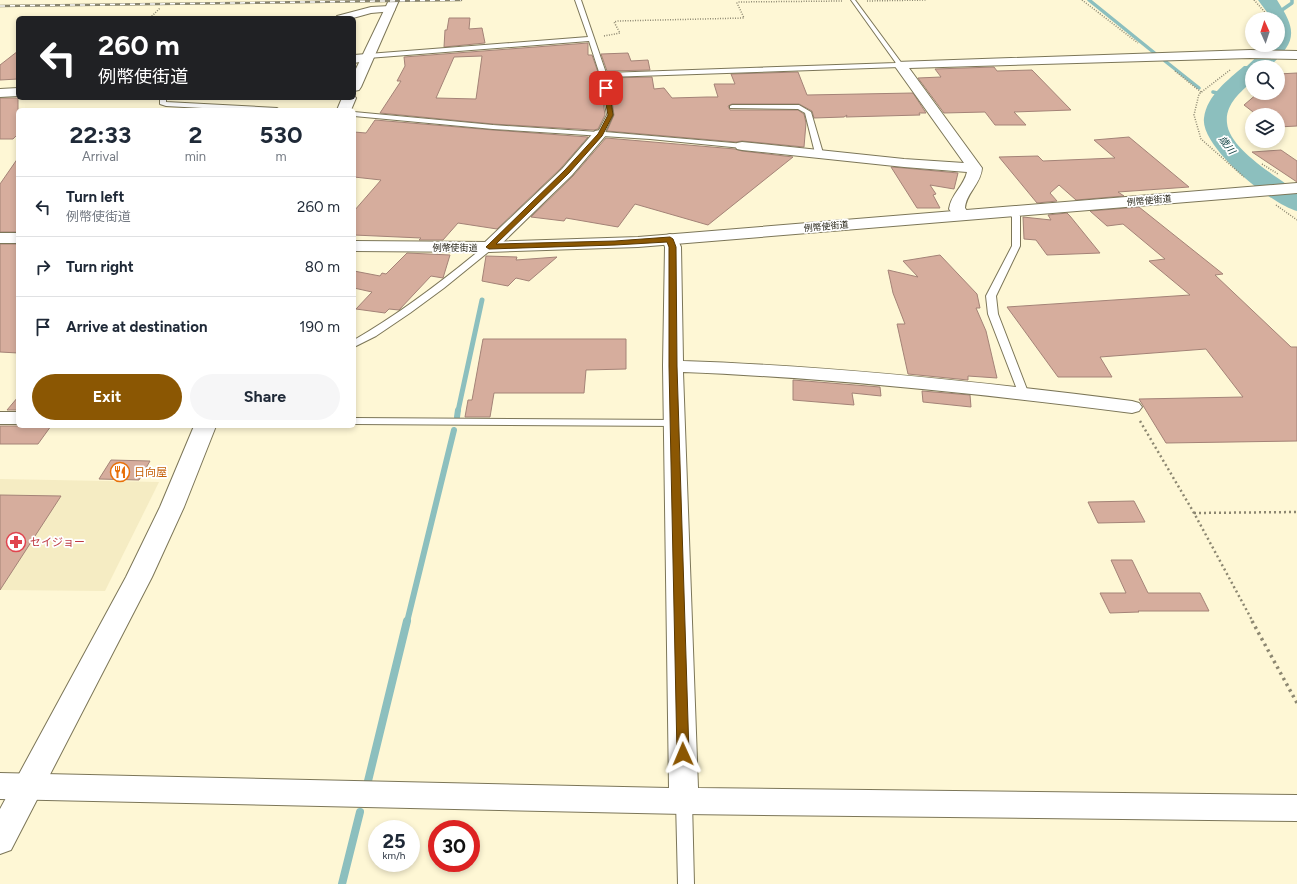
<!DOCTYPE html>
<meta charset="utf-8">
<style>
body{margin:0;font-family:Figtree,"Noto Sans JP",sans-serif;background:#f6f6f7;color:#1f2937;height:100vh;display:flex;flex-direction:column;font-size:15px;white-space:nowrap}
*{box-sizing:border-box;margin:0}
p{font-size:13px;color:#747a83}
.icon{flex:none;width:22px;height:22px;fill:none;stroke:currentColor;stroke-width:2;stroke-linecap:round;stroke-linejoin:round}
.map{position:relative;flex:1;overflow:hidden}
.panel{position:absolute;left:16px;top:108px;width:340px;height:320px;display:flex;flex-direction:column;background:#fff;border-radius:6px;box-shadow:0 2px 6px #0003}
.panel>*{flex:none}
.guide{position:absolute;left:16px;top:16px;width:340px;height:84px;border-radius:6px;box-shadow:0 2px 6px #0003;background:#202124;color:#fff;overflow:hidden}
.needle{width:26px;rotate:357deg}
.fabs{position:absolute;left:1245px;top:12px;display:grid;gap:8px}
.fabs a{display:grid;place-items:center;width:40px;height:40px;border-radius:50%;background:#fff;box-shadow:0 2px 6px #0003;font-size:20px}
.speed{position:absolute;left:368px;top:820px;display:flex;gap:8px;font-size:20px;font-weight:700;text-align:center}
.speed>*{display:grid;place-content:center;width:52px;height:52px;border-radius:50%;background:#fff;box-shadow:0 2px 6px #0003;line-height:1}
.speed small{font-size:10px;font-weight:400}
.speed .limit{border:6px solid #d22;background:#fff;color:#111}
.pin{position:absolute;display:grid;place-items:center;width:34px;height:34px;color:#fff;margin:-17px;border-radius:8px;box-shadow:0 2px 6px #0006}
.me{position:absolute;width:44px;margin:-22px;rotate:359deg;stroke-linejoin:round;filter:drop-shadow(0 0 3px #0008)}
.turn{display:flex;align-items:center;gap:14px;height:84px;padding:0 16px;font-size:18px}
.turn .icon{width:52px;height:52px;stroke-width:2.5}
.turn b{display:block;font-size:28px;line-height:34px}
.eta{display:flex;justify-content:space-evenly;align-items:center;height:68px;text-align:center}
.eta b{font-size:24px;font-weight:700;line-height:28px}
.action{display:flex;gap:8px;margin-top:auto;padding:8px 16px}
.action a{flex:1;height:46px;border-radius:24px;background:#8b5703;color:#fff;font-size:16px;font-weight:700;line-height:46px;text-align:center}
.action a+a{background:#f6f6f7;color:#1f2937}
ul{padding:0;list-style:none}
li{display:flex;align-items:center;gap:12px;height:60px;padding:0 16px;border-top:1px solid #e0e1e3}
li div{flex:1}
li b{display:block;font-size:15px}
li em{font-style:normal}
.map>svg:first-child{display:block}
.built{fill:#f5ecc3}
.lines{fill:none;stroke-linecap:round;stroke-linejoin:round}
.stream-far3{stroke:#8cbfbe;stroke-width:3.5}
.stream-far2{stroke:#8cbfbe;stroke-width:5}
.stream-far1{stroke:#8cbfbe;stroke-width:6}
.stream{stroke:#8cbfbe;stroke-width:8}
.river{fill:#8cbfbe;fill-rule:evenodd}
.building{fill:#d6ad9d;stroke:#a48377;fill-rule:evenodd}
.service-casing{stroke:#7c7658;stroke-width:2}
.minor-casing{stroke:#7c7658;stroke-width:2}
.tertiary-casing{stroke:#7c7658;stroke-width:2}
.primary-casing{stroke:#7c7658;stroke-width:2}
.path-far2{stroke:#8c8771;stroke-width:1.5;stroke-dasharray:1 1.5;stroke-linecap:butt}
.path-far1{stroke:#8c8771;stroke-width:2.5;stroke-dasharray:2 3;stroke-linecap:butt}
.path{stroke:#8c8771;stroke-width:3.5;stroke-dasharray:2.5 4;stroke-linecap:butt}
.service{fill:#fff;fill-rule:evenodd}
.minor{fill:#fff;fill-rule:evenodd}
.tertiary{fill:#fff;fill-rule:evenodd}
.primary{fill:#fff;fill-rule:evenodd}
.rail-casing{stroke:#88846e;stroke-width:2.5}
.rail{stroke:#fff;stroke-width:1.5;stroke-dasharray:5;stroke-linecap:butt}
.route{fill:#8b5703;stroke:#5a3902}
.labels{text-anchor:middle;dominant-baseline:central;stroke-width:3.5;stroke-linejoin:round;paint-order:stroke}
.far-street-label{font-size:9px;fill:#282619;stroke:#fff}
.far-water-label{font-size:10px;font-style:italic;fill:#1c4a4b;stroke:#fff}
.food-label{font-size:11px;fill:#c56008;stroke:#fff;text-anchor:start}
.health-label{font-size:11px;fill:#be3a42;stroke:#fff;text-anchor:start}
</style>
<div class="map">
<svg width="1297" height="884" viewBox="0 0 1297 884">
<rect width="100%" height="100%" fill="#fef7d5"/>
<!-- built -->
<path class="built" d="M0,479L159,482L105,591L0,590Z"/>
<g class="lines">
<!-- stream-far3 -->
<path class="stream-far3" d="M1089,0L1157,55
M1279,12L1292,3V0
M1165,61L1199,88
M1213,92L1225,95"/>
<!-- stream-far2 -->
<path class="stream-far2" d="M458,411L482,300"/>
<!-- stream-far1 -->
<path class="stream-far1" d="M457,417L458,410
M407,622L454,430"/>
<!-- stream -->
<path class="stream" d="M368,781L407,621
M342,884L360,812"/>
<!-- river -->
<path class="river" d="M1258,0H1277C1297,31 1297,41 1269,67H1252V82C1240,92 1225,105 1227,123C1229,149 1277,177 1297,191V211C1272,205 1200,147 1204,118C1207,95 1228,80 1244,66H1247L1269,45H1278V19H1272Z"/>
</g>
<!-- building -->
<path class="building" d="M449,18H470L469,29L482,28L485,43L444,47L445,30H447Z
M588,43V55H592L599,75L605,115L598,129L594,130L493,124L380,113L401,81H397L405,66L404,57ZM482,56L476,99L436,98L454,57Z
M18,51V79L0,80V65Z
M628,53L631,61L648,60L650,70L607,71L601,54Z
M994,67L997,71L1032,70L1071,110L1014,112L1026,125H995L985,112L944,113L918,78L941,77L935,69Z
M798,72L807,95L913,93L926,113H919L920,115L846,117L847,115L844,117L814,118L812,111L799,104H732L728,106L730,110H798L804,114L806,123L804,147L742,141L736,142L607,131L614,115L609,78L652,77L654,89L664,88L672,98L707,97H718L714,84H735L731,74Z
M1297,73V126L1278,127V115H1257L1244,105L1258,93H1278V74Z
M0,98H18V134L13,139H0Z
M375,120L493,130L588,137L561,168L497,229L458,223L443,240H419L421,238L354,235V211L381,180L354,177V132L366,133Z
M1129,137L1189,187L1118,192L1124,196L1076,200L1059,185L1050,193L1057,201L1037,203L999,157L1038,156L1043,161L1115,158L1094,140Z
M606,138L735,149L742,151L793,157L708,225L635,204L618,227L566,218L564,221L531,217L573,176Z
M1281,150L1297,161V182L1252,152Z
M18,158V232H0V184Z
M891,167L904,168L958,173L954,189L930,185L936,194L933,195L940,208H917Z
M1139,207L1223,274L1215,275L1291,347H1297V441L1166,443L1139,399L1243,397L1206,349L1100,357L1112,377H1058L1007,307L1190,295L1149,261L1165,259L1123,224L1107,226L1090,211Z
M1067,213L1070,216L1100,253L1047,255L1036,240L1024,239L1023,217L1051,220L1048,215Z
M0,244H18V353L0,352Z
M407,253L450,255L443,278L431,276L399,310L389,309L385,313L356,309L372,292L354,288V271L380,276L382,273L386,274Z
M940,255L977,294L980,308H976L986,331L997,378L968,376V380L908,374L897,324H905L893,293L888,270L918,277L903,261Z
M486,256L517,257L516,260L557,257L529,281L516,278L508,286L482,281Z
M483,339H626V369L586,370L584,393H494L490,417H465L468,400H472Z
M793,380L880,387L881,396L852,393L854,405L793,400Z
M922,391L970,395L971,407L923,402Z
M18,397V410H7Z
M0,426H51L38,444H0Z
M111,460L150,461L139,480L99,479Z
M0,495L61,496L0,590Z
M1134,501L1145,522L1098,523L1088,502Z
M1111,560H1132L1148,593H1200L1209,611H1138L1139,612L1110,613L1100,593H1126Z"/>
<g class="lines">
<defs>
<path id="service" d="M575,0H581L606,73L896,63L851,0H855L903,65L900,67L607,77L613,115L605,132L745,144V148H742L650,139L493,129L354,116V112L493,125L598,132L607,115L600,75L589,41L368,58L365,56L368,54L588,37Z
M160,98H166V102L277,108L280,110H239L166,106L160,104Z
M732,105H799L811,112L823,153L819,155L815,153L805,113L798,109L730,108V106Z
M1008,209H1014L1020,216V246L996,296L998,314L1028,392L1023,395L1018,392L988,314L986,296L1012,246V217L1007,211Z
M489,244L492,245L493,247L492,249L444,288L410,313L376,336L354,347V340C401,313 444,280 486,245Z
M354,418L676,420L681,423L676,426L354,424Z
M684,794L689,796L692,801L694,884H678L676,801L679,796Z"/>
<path id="minor" d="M390,6L395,9L394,11L371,13L353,18H336L337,16L371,7Z
M1250,50L1297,51V59L1250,58L909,68L982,168C981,184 966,193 965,208L970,215L967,218C958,221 955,217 949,209C951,194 964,186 967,172L904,167L742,150L737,149L735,146L737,143L742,142L904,159L964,163L894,65L896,62Z
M367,54L371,56L373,58L371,60L354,63V55Z
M18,88V96L0,97V89Z
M600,130L605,131L607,134L572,175L495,250L489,252L483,250L481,247L483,244L562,169L595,131Z
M670,234L676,236L681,247L683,361C833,366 983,382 1132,401L1139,403L1142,407L1139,411L1132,413C983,394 833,378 683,372L698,788L1297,795V821L684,814L0,799V773L669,788L663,366L665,247L662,239L664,236Z
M0,412H18V424H0Z"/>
<path id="tertiary" d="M389,0H399L361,87L359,90L354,91V73Z
M354,96L356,98L351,110H337L342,98H354Z
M194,426H216L184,507L152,577L11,850L0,854V809L126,577L160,507Z"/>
<path id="primary" d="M1297,183V193L638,247L489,252L354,251V241L489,242L638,237Z
M0,233H18V243H0Z"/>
</defs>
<!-- service casing -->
<use href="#service" class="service-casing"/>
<!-- minor casing -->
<use href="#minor" class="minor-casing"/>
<!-- tertiary casing -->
<use href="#tertiary" class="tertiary-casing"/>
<!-- primary casing -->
<use href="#primary" class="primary-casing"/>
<!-- path-far2 -->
<path class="path-far2" d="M1082,0L1138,43
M1254,0L1271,19
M867,1L927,0
M150,18L160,8
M604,36L620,33L614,22L618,21L744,18L737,3L738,2L842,1
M1230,70L1199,94L1194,115L1201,139L1244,177
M1175,71L1201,92
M1262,164L1278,174
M1276,205L1297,220"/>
<!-- path-far1 -->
<path class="path-far1" d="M1140,421L1194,513L1253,622
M1194,513L1297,512"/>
<!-- path -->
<path class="path" d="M1252,621L1297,703"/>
<!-- service -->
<use href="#service" class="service"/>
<!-- minor -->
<use href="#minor" class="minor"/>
<!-- tertiary -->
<use href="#tertiary" class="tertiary"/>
<!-- primary -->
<use href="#primary" class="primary"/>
<defs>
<path id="rail" d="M0,6L461,0"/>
</defs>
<!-- rail casing -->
<use href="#rail" class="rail-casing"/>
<!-- rail -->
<use href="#rail" class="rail"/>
</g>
<!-- route -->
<path class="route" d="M606,87L609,88L613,115L602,136L569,173L496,244L615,241L670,237L673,239L676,247L677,366L689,754L688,758L683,759L679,758L677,754L669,366V247L667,242L615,245L489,249L486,247L565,170L598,134L608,115L603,88Z"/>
<!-- icons -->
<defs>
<symbol id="restaurant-ring" viewBox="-11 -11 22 22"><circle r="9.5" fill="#fff" stroke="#e8710a" stroke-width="1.5"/><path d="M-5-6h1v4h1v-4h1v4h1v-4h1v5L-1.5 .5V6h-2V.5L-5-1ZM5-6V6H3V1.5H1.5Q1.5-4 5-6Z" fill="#e8710a"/></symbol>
<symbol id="pharmacy-ring" viewBox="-11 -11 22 22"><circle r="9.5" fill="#fff" stroke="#e0444e" stroke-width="1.5"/><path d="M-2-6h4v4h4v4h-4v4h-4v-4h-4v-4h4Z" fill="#e0444e"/></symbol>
</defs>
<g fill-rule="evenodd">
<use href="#restaurant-ring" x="109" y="461" width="22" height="22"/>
<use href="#pharmacy-ring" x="5" y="531" width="22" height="22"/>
</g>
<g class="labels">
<!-- far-street labels -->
<g class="far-street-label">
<text transform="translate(1149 200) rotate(-5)">例幣使街道</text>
<text transform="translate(826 226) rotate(-5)">例幣使街道</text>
<text x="455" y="247">例幣使街道</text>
</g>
<!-- far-water labels -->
<g class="far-water-label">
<text transform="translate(1227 145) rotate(53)">歳川</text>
</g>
<!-- food labels -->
<g class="food-label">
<text x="134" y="472">日向屋</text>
</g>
<!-- health labels -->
<g class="health-label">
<text x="30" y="542">セイジョー</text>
</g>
</g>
</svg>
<div class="fabs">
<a><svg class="needle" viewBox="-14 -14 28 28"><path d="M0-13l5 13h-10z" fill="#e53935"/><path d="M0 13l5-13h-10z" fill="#747a83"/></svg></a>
<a><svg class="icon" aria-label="search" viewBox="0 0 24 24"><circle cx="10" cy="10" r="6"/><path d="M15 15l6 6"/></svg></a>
<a><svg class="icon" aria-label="layers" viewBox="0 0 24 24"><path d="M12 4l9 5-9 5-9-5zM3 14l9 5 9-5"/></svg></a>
</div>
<div class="speed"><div>25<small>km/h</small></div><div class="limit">30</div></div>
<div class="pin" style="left:606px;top:88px;background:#d93025"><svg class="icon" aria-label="arrive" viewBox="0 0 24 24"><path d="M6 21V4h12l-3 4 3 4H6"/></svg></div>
<svg class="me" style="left:683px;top:754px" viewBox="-20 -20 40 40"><path d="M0-17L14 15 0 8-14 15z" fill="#8b5703" stroke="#fff" stroke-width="4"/></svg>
<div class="guide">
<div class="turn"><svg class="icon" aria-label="left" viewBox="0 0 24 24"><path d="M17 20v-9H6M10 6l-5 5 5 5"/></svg><div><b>260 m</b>例幣使街道</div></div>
</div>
<section class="panel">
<div class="eta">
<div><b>22:33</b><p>Arrival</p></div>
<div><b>2</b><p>min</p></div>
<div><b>530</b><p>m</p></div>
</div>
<ul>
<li><svg class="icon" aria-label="left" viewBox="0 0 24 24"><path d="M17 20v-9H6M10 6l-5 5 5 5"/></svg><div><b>Turn left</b><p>例幣使街道</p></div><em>260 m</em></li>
<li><svg class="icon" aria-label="right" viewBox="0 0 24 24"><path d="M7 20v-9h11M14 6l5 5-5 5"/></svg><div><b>Turn right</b></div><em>80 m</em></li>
<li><svg class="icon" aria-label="arrive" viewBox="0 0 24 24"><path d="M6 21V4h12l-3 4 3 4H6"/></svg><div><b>Arrive at destination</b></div><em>190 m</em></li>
</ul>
<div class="action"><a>Exit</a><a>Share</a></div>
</section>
</div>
